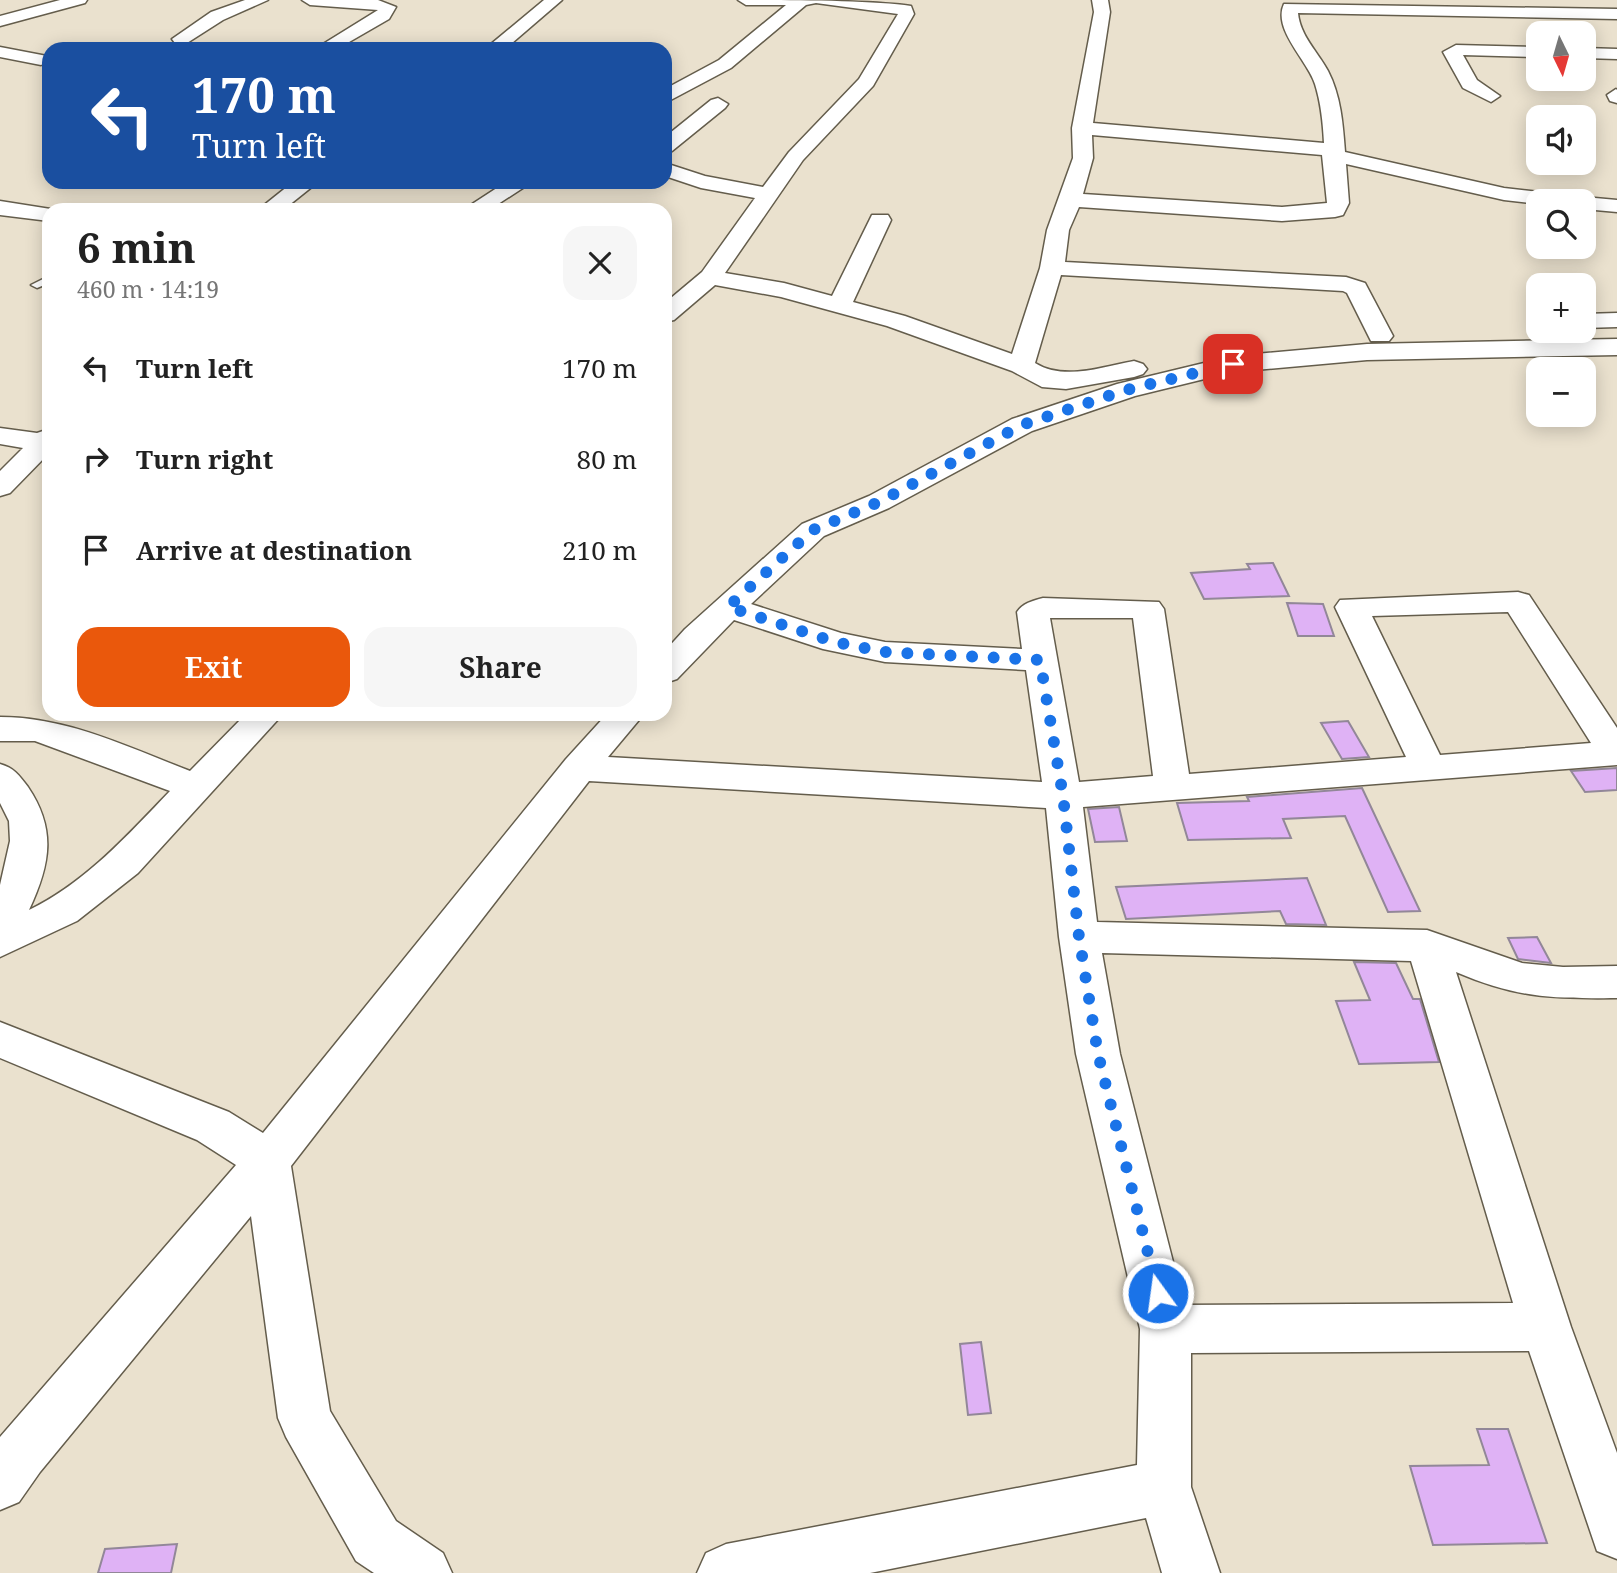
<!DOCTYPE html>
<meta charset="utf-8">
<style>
body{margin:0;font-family:"Noto Serif",serif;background:#f6f6f6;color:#222;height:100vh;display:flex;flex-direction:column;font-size:26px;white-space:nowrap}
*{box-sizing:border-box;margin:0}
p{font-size:23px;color:#767676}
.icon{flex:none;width:38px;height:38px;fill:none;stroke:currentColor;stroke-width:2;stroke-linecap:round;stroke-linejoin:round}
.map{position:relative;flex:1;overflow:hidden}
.panel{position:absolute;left:42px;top:203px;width:630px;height:518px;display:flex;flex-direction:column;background:#fff;border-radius:21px;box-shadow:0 4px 18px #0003}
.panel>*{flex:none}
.guide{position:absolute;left:42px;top:42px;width:630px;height:147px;border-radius:21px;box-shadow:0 4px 18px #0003;background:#1a4fa0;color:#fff;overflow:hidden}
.needle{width:46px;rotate:175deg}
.buttons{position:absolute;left:1526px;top:21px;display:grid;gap:14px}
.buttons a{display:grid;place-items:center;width:70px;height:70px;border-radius:14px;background:#fff;box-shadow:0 4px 18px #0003;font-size:35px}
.pin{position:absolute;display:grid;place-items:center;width:60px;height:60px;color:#fff;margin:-30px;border-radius:14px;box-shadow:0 4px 10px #0006}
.me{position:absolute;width:77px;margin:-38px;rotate:346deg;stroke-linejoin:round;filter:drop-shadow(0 0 5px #0008)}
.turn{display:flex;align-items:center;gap:24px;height:147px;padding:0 35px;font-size:32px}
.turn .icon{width:91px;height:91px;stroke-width:2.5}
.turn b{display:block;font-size:49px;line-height:60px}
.round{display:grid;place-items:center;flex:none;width:74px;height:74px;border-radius:21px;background:#f6f6f6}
.summary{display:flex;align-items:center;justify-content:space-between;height:119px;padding:0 35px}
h1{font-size:42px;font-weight:700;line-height:52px}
.primary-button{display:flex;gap:14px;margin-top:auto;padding:14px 35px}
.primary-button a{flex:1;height:80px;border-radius:21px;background:#ea580c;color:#fff;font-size:28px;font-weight:700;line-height:80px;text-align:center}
.primary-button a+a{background:#f6f6f6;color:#222}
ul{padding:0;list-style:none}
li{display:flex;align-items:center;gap:21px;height:91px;padding:0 35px}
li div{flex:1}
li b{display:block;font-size:26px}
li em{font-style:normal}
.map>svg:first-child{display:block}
.building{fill:#dfb2f5;stroke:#928798;stroke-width:2}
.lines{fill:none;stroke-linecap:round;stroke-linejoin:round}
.service-casing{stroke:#645d4c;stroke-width:3}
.minor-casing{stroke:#645d4c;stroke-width:3}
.service{fill:#fff;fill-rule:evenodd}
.minor{fill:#fff;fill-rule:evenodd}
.route{stroke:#1a73e8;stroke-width:12;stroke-dasharray:0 21.6}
</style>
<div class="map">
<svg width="1617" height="1573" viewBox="0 0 1617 1573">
<rect width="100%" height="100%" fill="#eae1ce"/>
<!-- building -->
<path class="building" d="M1273,563L1289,596L1204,599L1191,573L1250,569L1247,564Z
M1287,603L1323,604L1334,636H1298Z
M1348,721L1369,757L1342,759L1321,723Z
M1617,768V790L1585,792L1571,771Z
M1362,788L1420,911L1388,912L1345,816L1283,819L1291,838L1188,840L1177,803L1249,801L1247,797Z
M1119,807L1127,841L1095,842L1088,809Z
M1307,878L1326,925L1286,924L1280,911L1126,919L1116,887Z
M1537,937L1551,963L1518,959L1508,938Z
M1354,962L1396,963L1413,999H1420L1439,1062L1359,1064L1336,1001L1370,1000Z
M981,1342L991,1413L968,1415L960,1344Z
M1477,1429H1508L1547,1543L1433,1545L1410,1466L1489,1465Z
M177,1544L171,1573H98L105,1549Z"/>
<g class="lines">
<defs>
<path id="service" d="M49,276V283L37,288L31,285Z"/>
<path id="minor" d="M60,0H87L85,3L0,26V16Z
M245,0H268L223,20L187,43H175L172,39L211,12Z
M302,0H378L396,7L389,19L337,49H315L378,10L310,5Z
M544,0H562L505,49H485Z
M738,0C782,0 872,0 911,6L914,14L873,86L803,160L725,273L784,283L832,296L872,215H888L891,220L853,302L905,316L1012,354L1040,268L1047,230L1073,158L1072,128L1094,12L1092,0H1108L1110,12L1093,123L1324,143C1323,123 1321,103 1315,84C1308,61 1272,29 1284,4L1617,9V19L1298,13C1300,36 1318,52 1328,71C1341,96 1343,125 1345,152L1504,188L1566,195L1576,199L1584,197L1617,200V212L1584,209V201H1538V204L1504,200L1346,164L1349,203L1343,215L1335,217L1282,221L1079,207L1069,230L1065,262L1346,277L1365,283L1393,336L1389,341H1371L1347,293L1343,291L1061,275L1035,363C1064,381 1102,367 1134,361L1143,364L1147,369L1143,374L1134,377L1066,389L1042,387L1012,371L887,326L781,297L715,285L674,320L665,322V303L702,272L755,198L701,188L665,176V163L705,176L763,187L789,152L859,79L898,14L816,3L806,5L731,68L665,103V89L719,60L786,5H746ZM1092,135L1322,155L1327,203L1282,207L1083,194L1093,158Z
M1456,45L1538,47V57L1463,55L1477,80L1500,96L1491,102L1463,88L1443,52Z
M0,47L47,56L49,61L41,65L0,57Z
M1584,48L1617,49V59L1584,58Z
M1616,89L1617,90V103L1610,101L1607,95Z
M718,98L728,104L725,108L672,151L665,153V137L711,100Z
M293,182H318L283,210H258Z
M506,182H532L489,210H463Z
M0,201L57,210H49V221L0,215Z
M1617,313V327L1584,328V314Z
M1617,339V355L1367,360L1233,372L1135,396L1032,431L889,508L824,536L751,604L841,633L885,642L1022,649L1017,612C1023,603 1032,601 1043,598L1159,602L1164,609L1189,774L1406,757L1335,607L1340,600L1518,592L1529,595L1617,728V765L1083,807L1097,922L1427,930L1522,963L1563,967L1617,966V998C1552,999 1517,998 1456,972L1571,1327L1617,1453V1559L1597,1551L1529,1351L1191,1353V1487L1220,1573H1162L1146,1518L870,1573H697L706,1553L726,1544L1137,1465L1140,1329L1076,1054L1059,937L1046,808L589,781L291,1166L330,1411L396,1521L443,1553L452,1573H374L356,1561L286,1437L278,1418L251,1216L40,1472L19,1502L0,1510V1437L236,1165L197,1140L0,1058V1022L229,1112L263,1133L566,759L607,714H644L608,757L1042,782L1026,670L885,662L823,649L734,620L677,679L665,683V651L685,629L802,524L869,496L1012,419L1117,384L1233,356L1367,344ZM1508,612L1591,743L1440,755L1372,616ZM1050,618H1133L1153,776L1079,782ZM1102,953L1411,961L1513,1303L1184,1305L1120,1054Z
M0,428L37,433L49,429V453L10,493L0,496V471L23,448L0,444Z
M246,714H283L138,873L77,921L0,957V885L10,841L9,821L0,803V764C14,768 19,775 28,787C57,830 50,865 29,910C85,883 128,835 170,791L35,741H0V717C67,717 128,747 190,771Z"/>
</defs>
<!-- service casing -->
<use href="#service" class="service-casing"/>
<!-- minor casing -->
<use href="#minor" class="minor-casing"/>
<!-- service -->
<use href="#service" class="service"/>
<!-- minor -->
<use href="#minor" class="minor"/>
</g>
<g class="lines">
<!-- route -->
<path class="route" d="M1158,1293L1098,1054L1079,937L1063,796L1040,660L884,652L835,642L728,607L813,530L879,502L1022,425L1126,390L1233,364"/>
</g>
</svg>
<div class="buttons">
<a><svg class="needle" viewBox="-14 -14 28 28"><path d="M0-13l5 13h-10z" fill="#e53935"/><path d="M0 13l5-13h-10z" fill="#767676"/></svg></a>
<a><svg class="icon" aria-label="sound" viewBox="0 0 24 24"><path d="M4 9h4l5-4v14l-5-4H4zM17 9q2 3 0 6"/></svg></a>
<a><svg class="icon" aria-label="search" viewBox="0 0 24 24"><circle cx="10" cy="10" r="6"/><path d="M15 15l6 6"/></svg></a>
<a>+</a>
<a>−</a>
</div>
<div class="pin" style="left:1233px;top:364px;background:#d93025"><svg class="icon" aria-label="arrive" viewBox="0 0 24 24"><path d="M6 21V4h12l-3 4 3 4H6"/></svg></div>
<svg class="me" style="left:1158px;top:1293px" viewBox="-20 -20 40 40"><circle r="17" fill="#1a73e8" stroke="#fff" stroke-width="3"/><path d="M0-11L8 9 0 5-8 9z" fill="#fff"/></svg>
<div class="guide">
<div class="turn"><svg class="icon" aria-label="left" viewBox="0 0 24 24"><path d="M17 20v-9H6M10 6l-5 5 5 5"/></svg><div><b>170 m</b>Turn left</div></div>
</div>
<section class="panel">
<div class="summary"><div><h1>6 min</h1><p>460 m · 14:19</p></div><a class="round"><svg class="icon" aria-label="close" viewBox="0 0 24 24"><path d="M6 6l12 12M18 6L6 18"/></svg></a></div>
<ul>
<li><svg class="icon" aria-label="left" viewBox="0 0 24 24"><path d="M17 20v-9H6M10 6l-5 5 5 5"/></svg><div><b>Turn left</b></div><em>170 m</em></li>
<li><svg class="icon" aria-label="right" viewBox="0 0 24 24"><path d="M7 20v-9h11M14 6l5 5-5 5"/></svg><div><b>Turn right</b></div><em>80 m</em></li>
<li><svg class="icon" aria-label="arrive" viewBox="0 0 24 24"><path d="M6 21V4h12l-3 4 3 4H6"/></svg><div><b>Arrive at destination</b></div><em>210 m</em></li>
</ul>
<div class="primary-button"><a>Exit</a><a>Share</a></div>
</section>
</div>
